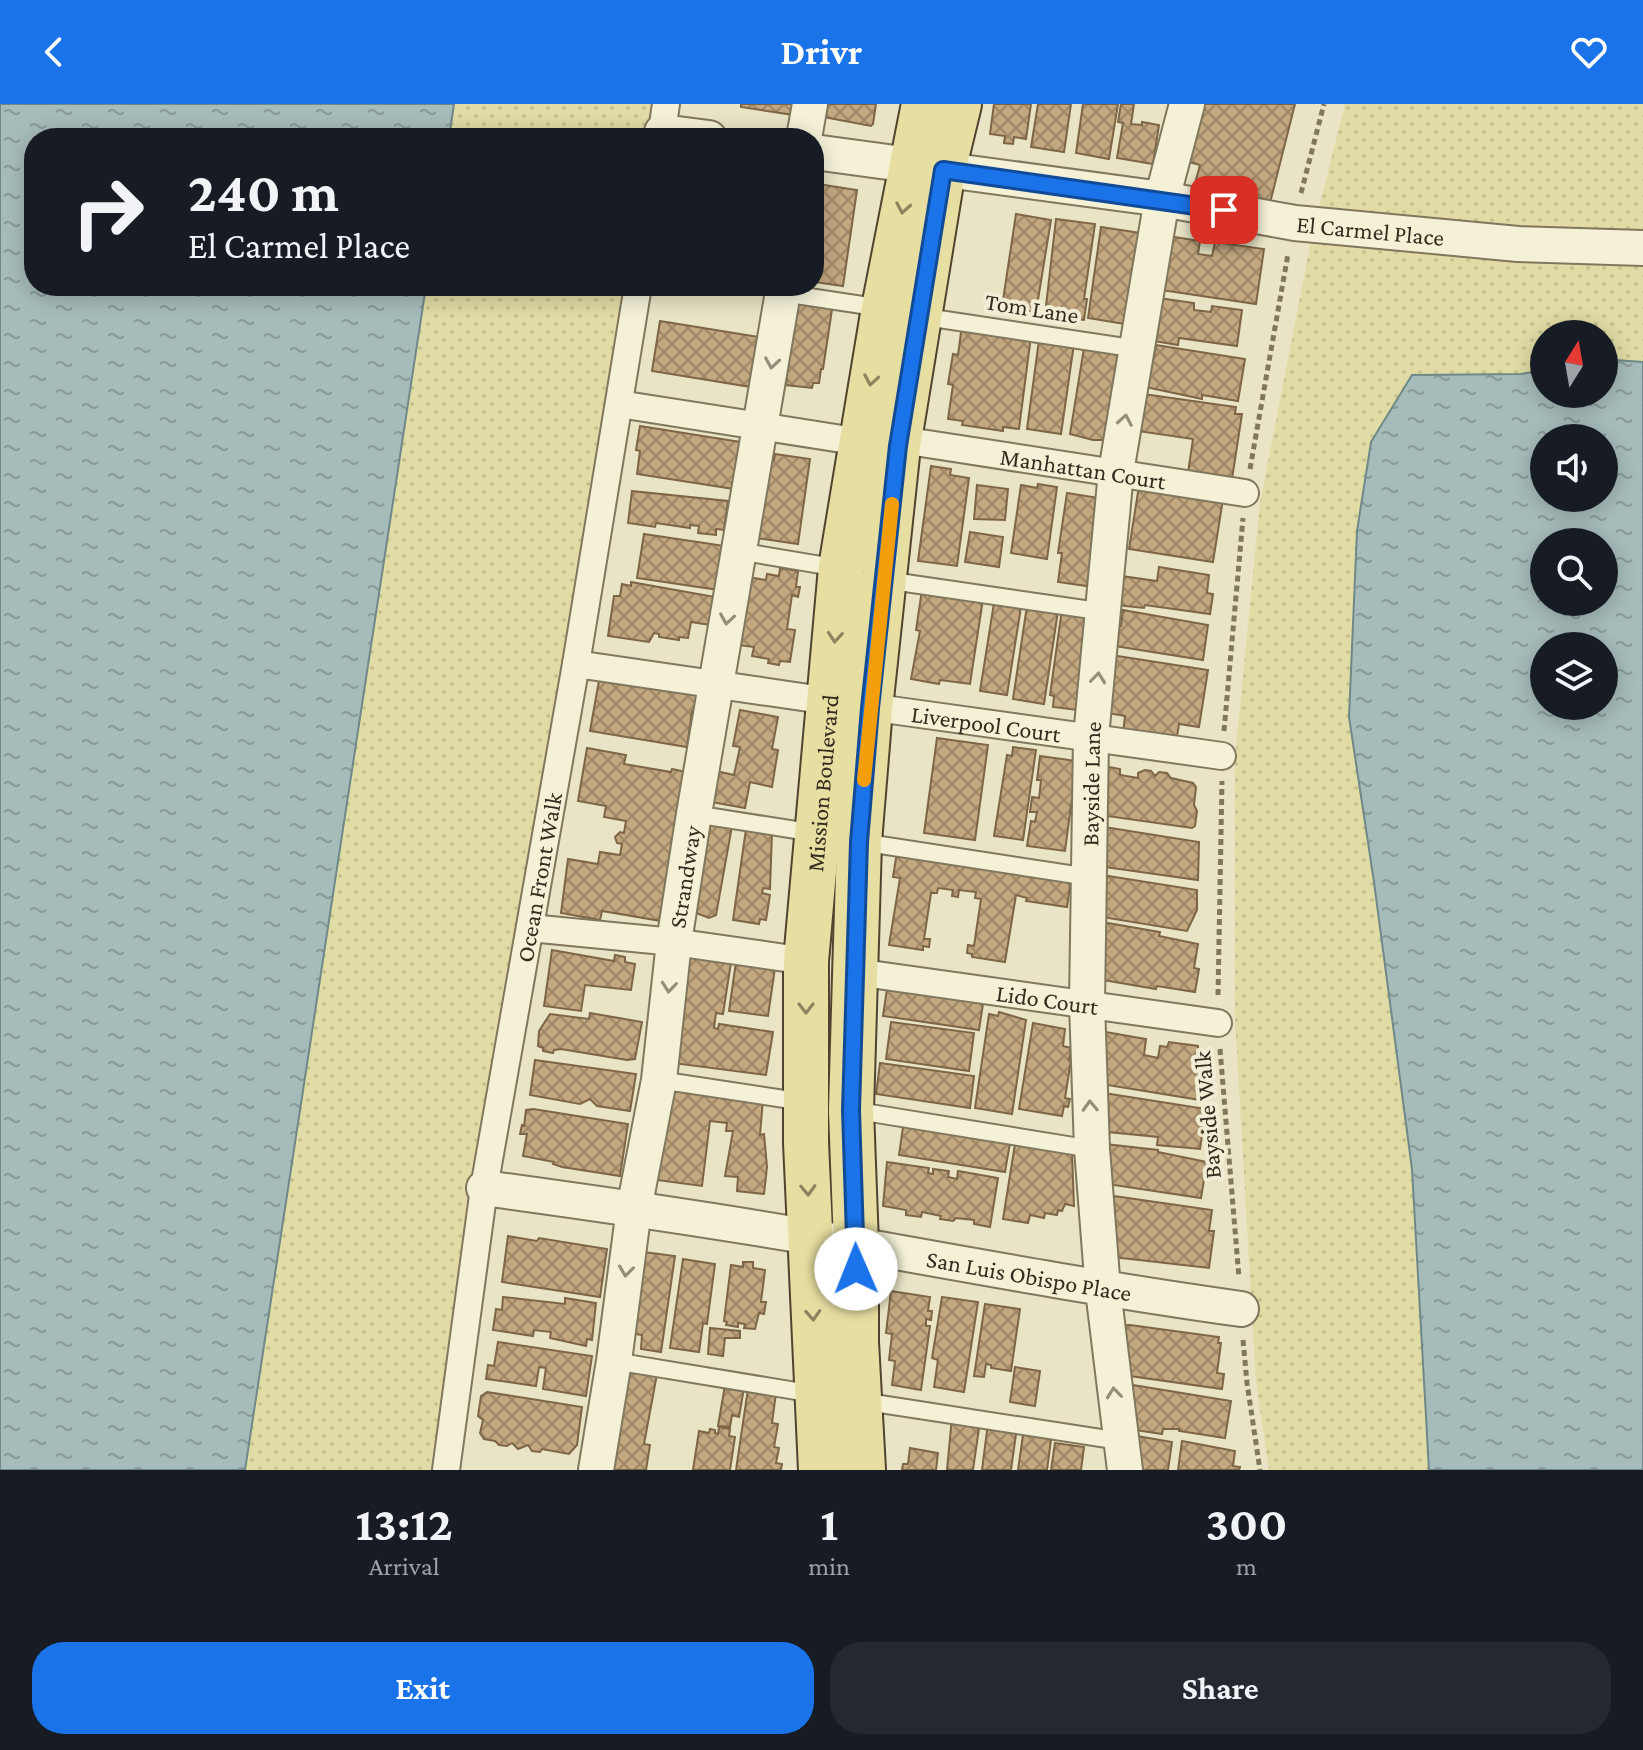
<!DOCTYPE html>
<style>
body{margin:0;font-family:"Crimson Pro",serif;background:#242831;color:#f1f3f6;height:100vh;display:flex;flex-direction:column;font-size:30px;white-space:nowrap}
*{box-sizing:border-box;margin:0}
p{font-size:26px;color:#9ea1a6}
.icon{flex:none;width:44px;height:44px;fill:none;stroke:currentColor;stroke-width:2;stroke-linecap:round;stroke-linejoin:round}
.map{position:relative;height:1366px;overflow:hidden}
.details{display:flex;flex-direction:column;background:#171b24;flex:1}
.details>*{flex:none}
.hud{position:absolute;left:24px;top:24px;width:800px;height:168px;border-radius:32px;box-shadow:0 4px 20px #0003;background:#171b24;color:#f1f3f6;overflow:hidden}
.needle{width:52px;rotate:11deg}
.controls{position:absolute;left:1530px;top:216px;display:grid;gap:16px}
.controls a{display:grid;place-items:center;width:88px;height:88px;border-radius:50%;background:#171b24;box-shadow:0 4px 20px #0003;font-size:40px}
.pin{position:absolute;display:grid;place-items:center;width:68px;height:68px;color:#fff;margin:-34px;border-radius:16px;box-shadow:0 4px 12px #0006}
.me{position:absolute;width:88px;margin:-44px;rotate:359deg;stroke-linejoin:round;filter:drop-shadow(0 0 6px #0008)}
.turn{display:flex;align-items:center;gap:28px;height:168px;padding:0 32px;font-size:36px}
.turn .icon{width:104px;height:104px;stroke-width:2.5}
.turn b{display:block;font-size:56px;line-height:68px}
.eta{display:flex;justify-content:space-evenly;align-items:center;height:136px;text-align:center}
.eta b{font-size:48px;font-weight:700;line-height:56px}
.button{display:flex;gap:16px;margin-top:auto;padding:16px 32px}
.button a{flex:1;height:92px;border-radius:32px;background:#1a73e8;color:#fff;font-size:32px;font-weight:700;line-height:92px;text-align:center}
.button a+a{background:#242831;color:#f1f3f6}
header{display:flex;justify-content:space-between;align-items:center;height:104px;padding:0 32px;background:#1a73e8;color:#fff;font-size:36px;font-weight:700}
.map>svg:first-child{display:block}
.sand{fill:url(#sand-dots)}
.water{fill:url(#water-ripples);stroke:#6e8987;stroke-width:2;fill-rule:evenodd}
.building{fill:url(#building-cross-hatch);stroke:#7d6546;stroke-width:2}
.lines{fill:none;stroke-linecap:round;stroke-linejoin:round}
.service-casing{stroke:#81775d;stroke-width:20}
.pedestrian-casing{stroke:#81775d;stroke-width:30}
.minor-casing{stroke:#81775d;stroke-width:38}
.primary-casing{stroke:#504431;stroke-width:48}
.path{stroke:#81775d;stroke-width:5;stroke-dasharray:6 4;stroke-linecap:butt}
.service{stroke:#f4f1d7;stroke-width:16}
.pedestrian{stroke:#f4f1d7;stroke-width:26}
.minor{stroke:#f4f1d7;stroke-width:34}
.primary{stroke:#e7dea1;stroke-width:44}
.oneway{stroke:#8d8560}
.oneway2{stroke:#948e7b}
.route-casing{stroke:#114b97;stroke-width:20}
.route{stroke:#1a73e8;stroke-width:14}
.slow{stroke:#f59e0b;stroke-width:14}
.labels{text-anchor:middle;dominant-baseline:central;stroke-width:8;stroke-linejoin:round;paint-order:stroke}
.street-label{font-size:24px;fill:#332c1f;stroke:#f1edd4}
</style>
<header><svg class="icon" aria-label="back" viewBox="0 0 24 24"><path d="M15 5l-7 7 7 7"/></svg>Drivr<svg class="icon" aria-label="heart" viewBox="0 0 24 24"><path d="M12 20l-8-8c-3-5 5-10 8-4 3-6 11-1 8 4z"/></svg></header>
<div class="map">
<svg width="1643" height="1366" viewBox="0 0 1643 1366">
<defs>
<pattern id="sand-dots" width="8" height="8" patternUnits="userSpaceOnUse" patternTransform="scale(2)"><rect width="8" height="8" fill="#e1dca5"/><path d="M2 2h.1M6 6h.1" fill="none" stroke="#c2bd8e" stroke-width="1.8" stroke-linecap="round"/></pattern>
<pattern id="water-ripples" width="26" height="14" patternUnits="userSpaceOnUse" patternTransform="scale(2)"><rect width="26" height="14" fill="#a6bcba"/><path d="M2 4q2-2 4 0t4 0M15 11q2-2 4 0t4 0" fill="none" stroke="#889997"/></pattern>
<pattern id="building-cross-hatch" width="8" height="8" patternUnits="userSpaceOnUse" patternTransform="scale(2)"><rect width="8" height="8" fill="#c2a77f"/><path d="M0 0l8 8M0 8l8-8" fill="none" stroke="#9e8867"/></pattern>
</defs>
<rect width="100%" height="100%" fill="#e8e4c5"/>
<!-- sand -->
<path class="sand" d="M454,0H652L647,34H449Z
M1345,0H1643V258H1604V230H1544V266L1521,270L1420,885L1458,1366H1269L1256,1278L1235,914V653L1260,399L1312,132Z
M426,182H626L608,308L469,1114L431,1366H245Z"/>
<!-- water -->
<path class="water" d="M0,0H454L449,34H34V182H426L245,1366H0Z
M1615,256L1643,258V1366H1429L1412,1065L1374,778L1349,613L1357,427L1371,338L1412,271L1521,270L1544,266V290H1604V258ZM1544,334H1604V394H1544ZM1544,438H1604V498H1544ZM1544,542H1604V602H1544Z"/>
<!-- building -->
<path class="building" d="M741,0H796L794,11L741,3Z
M820,0H876L873,20L871,22L818,12Z
M994,0H1031L1026,35L1014,33L1013,40L1004,39L1005,32L990,30Z
M1038,0H1071L1064,48L1031,43Z
M1083,0H1118L1109,55L1076,49Z
M1121,0H1134L1131,20L1142,21V18L1159,21L1153,60L1117,54L1123,19L1118,18Z
M1199,0H1295L1269,103L1194,83L1200,61L1185,57Z
M818,80L857,86L843,182L814,178V106Z
M1016,110L1051,116L1036,208L1002,203Z
M1056,115L1095,120L1084,195H1087L1084,216L1045,211Z
M1101,123L1141,129L1125,220L1088,214Z
M1162,131L1200,137L1198,150L1212,152L1215,138L1264,145L1256,200L1154,185Z
M793,193L833,199L823,265H821L819,279H813L812,284L786,281L787,274L781,273Z
M1159,194L1194,199V206L1211,208L1212,202L1242,206L1237,242L1179,234L1178,241L1148,236Z
M660,217L759,233L751,283L652,267Z
M962,221L1031,232L1019,325L1003,323V327L962,321L963,317L948,315L953,281L948,280L953,250L958,251Z
M1039,236L1074,240L1061,330L1027,325Z
M1156,241L1245,255L1238,297L1202,291V295L1136,281L1141,251L1154,254Z
M1084,244L1121,250L1107,336H1093L1070,330Z
M1136,289L1236,303L1235,310H1242L1232,375L1188,369L1193,335L1131,326Z
M640,322L741,338L734,385L637,370L640,347L636,346Z
M775,350L810,355L798,440L756,434L768,355L774,356Z
M931,362L951,365L950,371L969,374L957,462L918,457Z
M1038,380L1057,383L1047,455L1011,449L1021,381L1037,384Z
M977,381L1008,385L1005,416L974,415Z
M1139,382L1223,395L1213,458L1129,445Z
M632,387L728,397L724,426L716,425V431L698,429L699,422L690,421V424L656,419L655,423L628,419Z
M1067,389L1099,394L1087,482L1058,478L1062,449H1058Z
M970,428L1003,433L999,463L965,458Z
M644,430L725,442L719,486L637,474Z
M1159,463L1209,471L1207,489L1213,490L1210,510L1145,501L1144,504L1117,501L1121,472L1157,477Z
M780,464L798,467L796,483H800L798,493L792,491L787,525L795,526L790,558L780,557L779,561L768,559L769,555L752,552L754,543L738,541L748,473L766,476L767,470L779,472Z
M631,478L715,493L711,521L691,518L688,534L679,533V536L659,533V530L654,529L649,538L608,532L614,492H620L622,480L631,482Z
M922,486L983,495L970,580L940,576L939,580L911,575L920,527L916,526Z
M994,499L1021,503L1007,591L980,587Z
M1027,502L1058,507L1044,600L1013,595Z
M1062,505L1087,509L1077,606L1053,603L1054,592L1050,591Z
M1123,506L1208,521L1203,556L1108,541L1111,521L1121,522Z
M1111,551L1208,566L1199,623L1179,620L1176,639L1123,630L1125,612L1102,608Z
M600,571L700,587L696,607H692L687,643L590,627Z
M740,606L778,613L772,645L778,646L772,683L750,678L745,704L711,698L716,667L734,671L740,643L733,642Z
M937,634L988,641L975,736L924,729Z
M1013,643L1036,646L1023,736L994,732L1007,651L1012,652Z
M587,644L626,651L624,660L671,668L672,665L686,668L661,817L602,807L600,816L561,809L568,755L598,760L600,748L620,751L622,740L617,739L615,733L620,728L624,729L626,717L604,713L606,702L578,697Z
M1040,652L1077,657L1065,747L1027,742L1031,717L1035,718L1037,708H1030L1032,693L1039,694L1041,676H1037Z
M1104,662L1120,665V671L1138,674V669L1145,666L1151,667L1155,672L1159,668L1167,669L1171,674L1193,679L1196,683L1194,701L1197,707L1195,722L1192,724L1100,711Z
M707,718L732,722L716,811L709,814L696,809L692,802Z
M1098,722L1199,738L1198,776L1097,762Z
M746,725L772,728L770,785L763,784L762,789L770,791L766,816L760,815L759,820L733,816Z
M897,748L1071,775L1067,803L1026,797L1027,794L1016,791L1005,858L972,853V850L967,849L968,841L974,842L981,795L975,794L976,788L959,786L958,793L952,792L953,786L938,784L937,789H931L924,835H930L929,843L923,842V846L889,841L900,774L893,773Z
M1102,771L1197,786V806L1187,827L1096,812Z
M1102,818L1160,828L1159,832L1198,840L1194,864L1199,865L1195,888L1157,882L1156,885L1097,875Z
M552,846L614,857L615,851L625,853V858L635,860L631,886L585,881L581,907L544,902Z
M689,846L732,852L723,910L716,909L714,924L718,925L719,920L773,928L766,971L665,958Z
M737,851L776,857L768,912L729,907Z
M888,878L984,893L979,926L883,912Z
M999,908L1026,916L1012,1010L975,1004L989,910L998,912Z
M590,909L642,918L635,955L627,956L561,945L554,946L553,949L543,947V944L538,942L539,927L550,910L589,915Z
M891,918L974,929L969,967L886,955Z
M1033,919L1065,925L1063,942L1071,944L1069,956H1071L1065,994L1070,995L1068,1003L1064,1002L1062,1012L1019,1005Z
M1100,927L1146,935L1144,951L1158,954L1160,942L1167,943L1169,938L1198,942L1200,996L1101,980Z
M535,956L636,970L630,1007L597,1002L590,995L580,1000L530,991Z
M880,959L974,972L970,1004L876,990Z
M672,982L763,995L760,1031L764,1030L767,1063L764,1090L737,1087L738,1073L725,1072L733,1027H726L727,1019L710,1017L702,1082L649,1075Z
M1104,989L1206,1005L1200,1045L1157,1041L1158,1033L1098,1027Z
M533,1005L628,1020L620,1072L562,1063L553,1060L554,1058L523,1052L527,1030H520L522,1021L524,1022L526,1006Z
M904,1016L1010,1039L1005,1068L899,1051Z
M1015,1040L1072,1050L1074,1102L1065,1100L1062,1107L1058,1106L1057,1111L1045,1109L1044,1114L1030,1111L1028,1119L1003,1115Z
M1105,1040L1158,1046V1048L1207,1058L1201,1094L1107,1080Z
M887,1058L929,1064L928,1069L933,1070V1065L949,1067L948,1073L957,1075L958,1067L998,1074L990,1123L974,1120V1116L956,1114L953,1117L940,1115L941,1112L922,1108L921,1113L906,1111V1106L883,1102Z
M1107,1091L1212,1106L1209,1127H1214L1209,1164L1113,1153Z
M508,1132L537,1137L539,1134L607,1145L600,1193L502,1178Z
M636,1147L675,1152L661,1248L641,1245L642,1231L628,1229Z
M683,1155L715,1160L707,1220L703,1219L699,1248L670,1244Z
M743,1158H753V1164L765,1166L761,1198H766L764,1210L759,1209L755,1225L744,1224L745,1220L738,1219V1223L726,1221L727,1218L724,1217L731,1161L743,1163Z
M891,1187L930,1193L928,1207H932L931,1216L926,1215V1222H930L921,1286L892,1281L895,1257L889,1256L892,1230L886,1229Z
M503,1193L565,1200V1194L596,1199L592,1236L587,1235L586,1242L550,1234L551,1228L534,1226L533,1232L493,1226L496,1205L502,1206Z
M942,1193L978,1198L964,1288L934,1283L938,1256L932,1254Z
M985,1200L1020,1205L1011,1267L991,1264V1261L986,1260L984,1273L974,1272Z
M1130,1221L1219,1233L1218,1239H1221L1217,1269L1224,1270L1222,1285L1123,1271L1118,1222Z
M710,1224L740,1227V1234H725L723,1252L708,1250Z
M498,1238L592,1252L586,1292L543,1285L546,1264L539,1263L536,1282L486,1275L488,1261L494,1262Z
M1015,1263L1040,1267L1035,1302L1010,1298Z
M618,1264L657,1270L644,1340L650,1341L646,1366H606Z
M1127,1280L1231,1297L1225,1334L1179,1327V1325H1163L1162,1330L1129,1325Z
M725,1281L744,1284L739,1313L732,1311L730,1323L718,1322Z
M748,1285L776,1289L772,1319L778,1320L774,1343L779,1344L776,1359L782,1360L781,1366H736Z
M487,1288L582,1303L577,1341L569,1350L542,1345L540,1348L532,1347L528,1341L518,1345L512,1339L507,1342L499,1341L495,1337L484,1335L480,1329L483,1316L478,1312L481,1292Z
M952,1313L980,1317L973,1366H947Z
M988,1319L1017,1323L1011,1366H982Z
M719,1323L730,1325L729,1332L735,1333L730,1366H693L699,1327L709,1329L710,1325L715,1326V1329L718,1330Z
M1024,1324L1052,1328L1047,1366H1018Z
M1137,1332L1172,1338L1168,1366H1140Z
M1182,1337L1235,1347L1233,1362L1240,1363L1239,1366H1178Z
M1055,1339L1084,1343L1081,1366H1051Z
M910,1344L938,1349L936,1366H902L903,1360H908Z"/>
<g class="lines">
<defs>
<path id="service" d="M783,189L882,204
M919,212L1138,245
M738,447L839,464
M885,476L1105,508
M694,710L815,729
M861,738L1089,773
M659,976L804,998
M852,1006L1092,1045
M614,1257L814,1290
M861,1297L1120,1337"/>
<g id="pedestrian">
<path d="M661,34L666,0"/>
<path d="M619,300L861,338"/>
<path id="s1" d="M921,339L1245,389"/>
<path d="M576,560L829,597"/>
<path id="s2" d="M891,606L1222,652"/>
<path d="M530,824L674,838L806,857"/>
<path id="s3" d="M877,871L1218,919"/>
<path id="s4" d="M446,1366L484,1084L576,560L638,182"/>
</g>
<g id="minor">
<path d="M662,28L709,34"/>
<path d="M804,34L810,0"/>
<path id="s5" d="M814,48L1162,95L1295,119L1518,140L1643,144"/>
<path id="s6" d="M484,1084C609,1101 733,1119 857,1141C985,1164 1112,1187 1241,1205"/>
<path id="s7" d="M596,1366L614,1257L634,1105L659,976L674,838L694,710L784,182"/>
<path id="s8" d="M1125,1366L1103,1186L1092,1045L1087,900L1091,633L1116,368L1162,95L1187,0"/>
</g>
<g id="primary">
<path id="s9" d="M821,1366L806,1039V857L841,464L884,204L924,0"/>
<path d="M863,1366L856,1238V1141L851,1006L859,738L870,604L898,342L943,66L959,0"/>
</g>
</defs>
<!-- service casing -->
<use href="#service" class="service-casing"/>
<!-- pedestrian casing -->
<use href="#pedestrian" class="pedestrian-casing"/>
<!-- minor casing -->
<use href="#minor" class="minor-casing"/>
<!-- primary casing -->
<use href="#primary" class="primary-casing"/>
<!-- path -->
<path class="path" d="M1301,89L1324,0
M1250,365L1288,150
M1224,627L1243,414
M1218,891L1222,677
M1220,945L1239,1174
M1243,1236L1247,1279L1260,1366"/>
<!-- service -->
<use href="#service" class="service"/>
<!-- pedestrian -->
<use href="#pedestrian" class="pedestrian"/>
<!-- minor -->
<use href="#minor" class="minor"/>
<!-- primary -->
<use href="#primary" class="primary"/>
</g>
<!-- one-way arrows -->
<defs><path id="oneway-chevron" d="M-2-3.5L2.5 0L-2 3.5" fill="none" stroke-width="1.6" stroke-linecap="round" stroke-linejoin="round" transform="scale(2)"/></defs>
<g class="oneway">
<use href="#oneway-chevron" transform="translate(903 104) rotate(100)"/>
<use href="#oneway-chevron" transform="translate(871 276) rotate(100)"/>
<use href="#oneway-chevron" transform="translate(835 533) rotate(95)"/>
<use href="#oneway-chevron" transform="translate(806 904) rotate(90)"/>
<use href="#oneway-chevron" transform="translate(808 1086) rotate(88)"/>
<use href="#oneway-chevron" transform="translate(813 1211) rotate(87)"/>
</g>
<g class="oneway2">
<use href="#oneway-chevron" transform="translate(772 259) rotate(99)"/>
<use href="#oneway-chevron" transform="translate(1125 316) rotate(-80)"/>
<use href="#oneway-chevron" transform="translate(727 515) rotate(99)"/>
<use href="#oneway-chevron" transform="translate(1098 574) rotate(-84)"/>
<use href="#oneway-chevron" transform="translate(669 883) rotate(96)"/>
<use href="#oneway-chevron" transform="translate(1090 1002) rotate(-92)"/>
<use href="#oneway-chevron" transform="translate(626 1167) rotate(97)"/>
<use href="#oneway-chevron" transform="translate(1114 1289) rotate(-96)"/>
</g>
<g class="lines">
<defs>
<path id="route" d="M856,1165L851,1006L859,738L870,604L898,342L943,66L1224,106"/>
</defs>
<!-- route casing -->
<use href="#route" class="route-casing"/>
<!-- route -->
<use href="#route" class="route"/>
<!-- slow -->
<path class="slow" d="M864,676L892,400"/>
</g>
<g class="labels">
<!-- street labels -->
<g class="street-label">
<text stroke="none"><textPath href="#s5" startOffset="562">El Carmel Place</textPath></text>
<text transform="translate(1032 204) rotate(9)">Tom Lane</text>
<text stroke="none"><textPath href="#s1" startOffset="164">Manhattan Court</textPath></text>
<text stroke="none"><textPath href="#s2" startOffset="96">Liverpool Court</textPath></text>
<text stroke="none"><textPath href="#s9" startOffset="688">Mission Boulevard</textPath></text>
<text stroke="none"><textPath href="#s8" startOffset="688">Bayside Lane</textPath></text>
<text stroke="none"><textPath href="#s7" startOffset="600">Strandway</textPath></text>
<text stroke="none"><textPath href="#s4" startOffset="600">Ocean Front Walk</textPath></text>
<text stroke="none"><textPath href="#s3" startOffset="172">Lido Court</textPath></text>
<text transform="translate(1207 1011) rotate(-95)">Bayside Walk</text>
<text stroke="none"><textPath href="#s6" startOffset="552">San Luis Obispo Place</textPath></text>
</g>
</g>
</svg>
<div class="controls">
<a><svg class="needle" viewBox="-14 -14 28 28"><path d="M0-13l5 13h-10z" fill="#e53935"/><path d="M0 13l5-13h-10z" fill="#9ea1a6"/></svg></a>
<a><svg class="icon" aria-label="sound" viewBox="0 0 24 24"><path d="M4 9h4l5-4v14l-5-4H4zM17 9q2 3 0 6"/></svg></a>
<a><svg class="icon" aria-label="search" viewBox="0 0 24 24"><circle cx="10" cy="10" r="6"/><path d="M15 15l6 6"/></svg></a>
<a><svg class="icon" aria-label="layers" viewBox="0 0 24 24"><path d="M12 4l9 5-9 5-9-5zM3 14l9 5 9-5"/></svg></a>
</div>
<div class="pin" style="left:1224px;top:106px;background:#d93025"><svg class="icon" aria-label="arrive" viewBox="0 0 24 24"><path d="M6 21V4h12l-3 4 3 4H6"/></svg></div>
<svg class="me" style="left:856px;top:1165px" viewBox="-20 -20 40 40"><circle r="19" fill="#fff"/><path d="M0-13L10 11 0 6-10 11z" fill="#1a73e8"/></svg>
<div class="hud">
<div class="turn"><svg class="icon" aria-label="right" viewBox="0 0 24 24"><path d="M7 20v-9h11M14 6l5 5-5 5"/></svg><div><b>240 m</b>El Carmel Place</div></div>
</div>
</div>
<section class="details">
<div class="eta">
<div><b>13:12</b><p>Arrival</p></div>
<div><b>1</b><p>min</p></div>
<div><b>300</b><p>m</p></div>
</div>
<div class="button"><a>Exit</a><a>Share</a></div>
</section>
